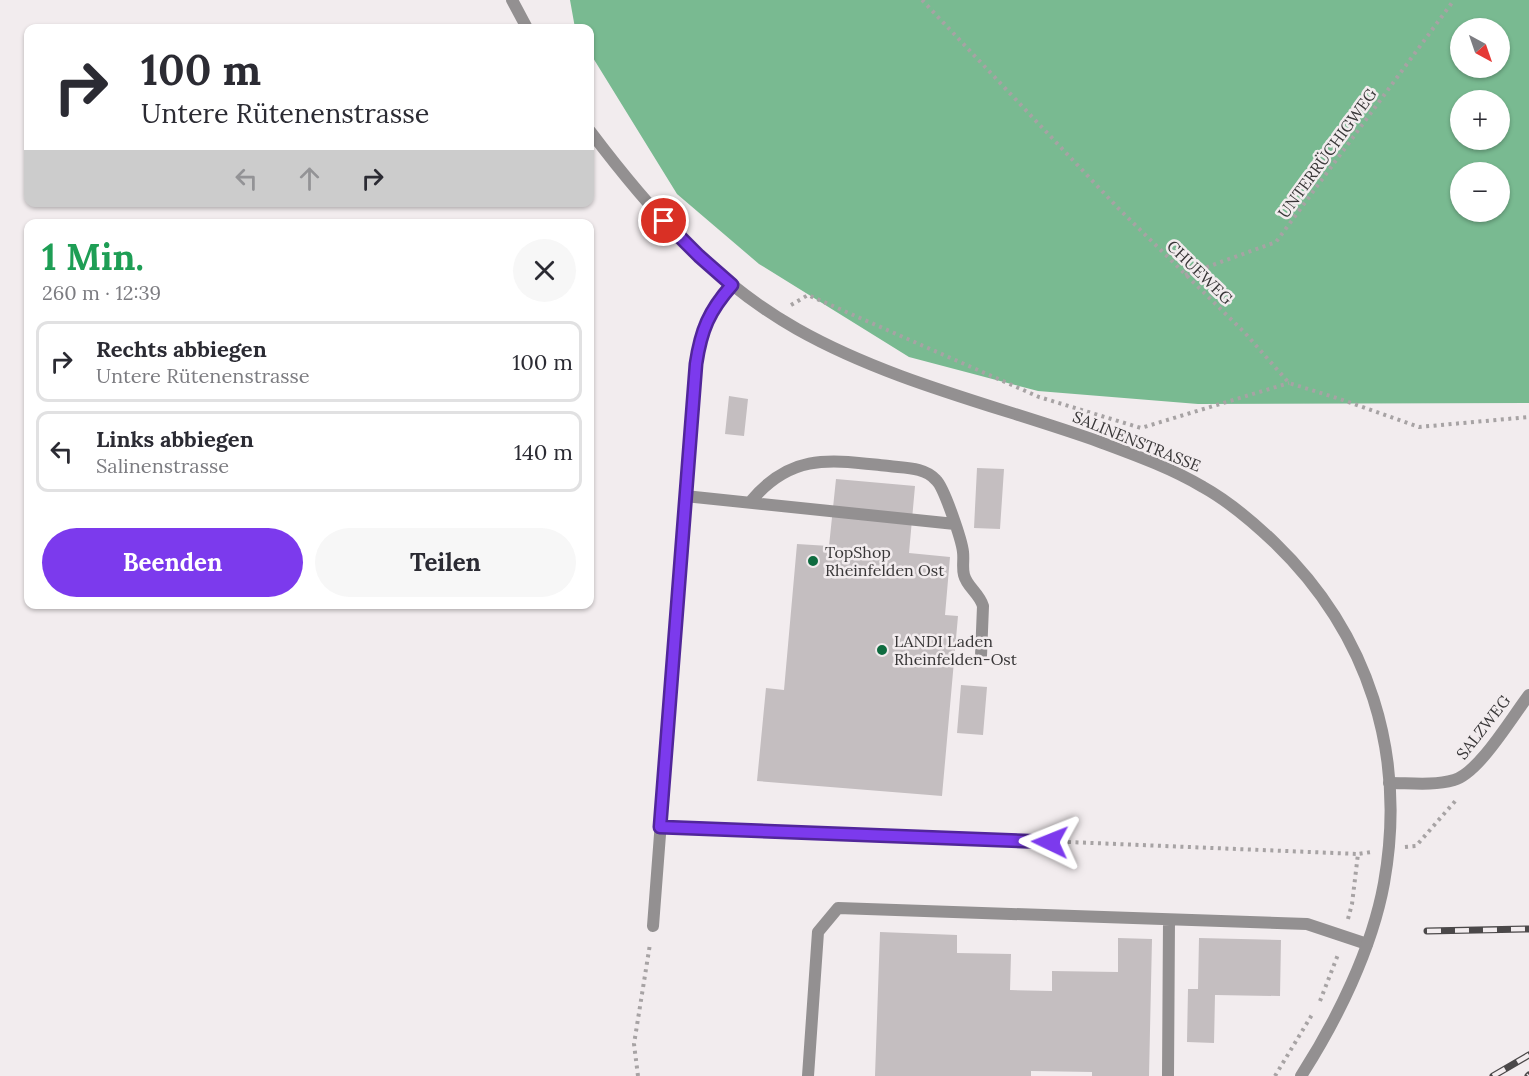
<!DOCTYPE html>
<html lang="de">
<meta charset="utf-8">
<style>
body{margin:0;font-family:Lora,serif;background:#f7f7f7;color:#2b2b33;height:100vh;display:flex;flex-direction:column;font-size:22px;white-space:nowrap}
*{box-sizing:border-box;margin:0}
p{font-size:20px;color:#7c7c81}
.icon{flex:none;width:33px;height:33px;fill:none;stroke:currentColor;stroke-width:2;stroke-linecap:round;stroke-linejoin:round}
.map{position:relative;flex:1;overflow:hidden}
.panel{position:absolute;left:24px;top:219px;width:570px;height:390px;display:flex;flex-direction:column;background:#fff;border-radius:12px;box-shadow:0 2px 4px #0004}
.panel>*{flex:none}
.guide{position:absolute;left:24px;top:24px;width:570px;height:183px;border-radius:12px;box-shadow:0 2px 4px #0004;background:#fff;color:#2b2b33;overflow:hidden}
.needle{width:39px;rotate:140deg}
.controls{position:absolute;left:1450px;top:18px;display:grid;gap:12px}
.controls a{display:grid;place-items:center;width:60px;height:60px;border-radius:50%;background:#fff;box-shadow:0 2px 4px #0004;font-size:30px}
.pin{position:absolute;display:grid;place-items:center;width:51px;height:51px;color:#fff;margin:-26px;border:3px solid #fff;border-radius:50%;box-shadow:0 2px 6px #0007}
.me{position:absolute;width:66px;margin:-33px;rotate:272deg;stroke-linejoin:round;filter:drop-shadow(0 0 4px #0008)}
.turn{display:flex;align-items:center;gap:21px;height:126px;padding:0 18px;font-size:27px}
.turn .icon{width:78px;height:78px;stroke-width:2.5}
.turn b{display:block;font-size:42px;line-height:51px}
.lanes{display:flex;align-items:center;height:57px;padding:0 18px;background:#0003;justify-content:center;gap:30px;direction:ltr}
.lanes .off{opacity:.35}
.round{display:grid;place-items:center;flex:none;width:63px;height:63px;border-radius:32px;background:#f7f7f7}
.headline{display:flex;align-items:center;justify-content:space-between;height:102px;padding:0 18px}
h1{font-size:36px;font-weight:700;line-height:45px;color:#1e9e55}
.action{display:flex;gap:12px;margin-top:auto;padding:12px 18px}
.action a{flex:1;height:69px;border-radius:36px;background:#7c3aed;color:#fff;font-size:24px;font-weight:700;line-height:69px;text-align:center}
.action a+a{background:#f7f7f7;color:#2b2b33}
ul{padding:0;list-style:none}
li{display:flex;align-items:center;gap:18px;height:81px;margin:0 12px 9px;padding:0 6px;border:3px solid #e1e1e2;border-radius:12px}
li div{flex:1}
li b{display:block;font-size:22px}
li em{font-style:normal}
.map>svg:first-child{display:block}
.forest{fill:#79ba91;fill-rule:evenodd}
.building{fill:#c4bec0}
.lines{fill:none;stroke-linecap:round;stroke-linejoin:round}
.path{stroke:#a7a3a4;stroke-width:4;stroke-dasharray:3 4.5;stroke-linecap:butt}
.service{stroke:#939091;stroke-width:12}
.minor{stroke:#939091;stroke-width:12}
.tertiary{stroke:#939091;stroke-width:12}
.rail-casing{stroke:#4b4849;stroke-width:7}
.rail{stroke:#f2ecee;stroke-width:4.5;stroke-dasharray:14;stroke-linecap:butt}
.route-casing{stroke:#51269a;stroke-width:15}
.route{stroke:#7c3aed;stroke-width:10}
.poi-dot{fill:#0e6b3f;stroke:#f2ecee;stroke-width:2}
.labels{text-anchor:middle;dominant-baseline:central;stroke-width:5;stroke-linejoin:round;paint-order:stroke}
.street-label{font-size:16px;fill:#383637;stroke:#f2ecee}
.poi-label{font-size:16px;fill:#383637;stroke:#f2ecee;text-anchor:start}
</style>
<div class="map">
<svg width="1529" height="1076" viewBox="0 0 1529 1076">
<rect width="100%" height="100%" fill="#f2ecee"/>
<!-- forest -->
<path class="forest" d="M570,0H1529V403L1198,404L1038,391L909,357L759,264L677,194L590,53V28H575ZM1461,28H1500V68H1461ZM1461,100H1500V140H1461ZM1461,172H1500V212H1461Z"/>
<!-- building -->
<path class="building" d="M729,396L748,399L744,436L725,434Z
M977,468L1004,469L1000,529L974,528Z
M836,479L915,486L909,553L950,557L945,615L958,616L942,796L757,781L766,688L784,690L797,544L829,546Z
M961,685L987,687L983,735L957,733Z
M880,932L957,935V953L1011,954L1010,990L1052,991V971L1118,972V938L1152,939L1149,1076H1092V1072L1031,1071V1076H875Z
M1199,938L1281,940L1280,996L1215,995L1214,1043L1187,1042L1188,989H1198Z"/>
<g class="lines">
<!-- path -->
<path class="path" d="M922,0L1118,208L1245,333L1289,383L1340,399L1419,427L1529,417
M1185,275L1276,242L1454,0
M791,305L808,295L1039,397L1141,428L1289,383
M1068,842L1358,854
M1405,847L1416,846L1457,799
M1348,919L1352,904L1358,854L1371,852
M1320,1001L1339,952
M638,1076L634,1044L650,944
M1275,1076L1313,1013"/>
<!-- service -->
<path class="service" d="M685,496L955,524
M751,501C792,452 831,460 889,466C904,468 925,467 936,480C944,487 962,541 963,552C964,560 962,568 964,575C967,587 979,593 983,606L981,656
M660,827L1050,842
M653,926L696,364C701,329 709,311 732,285
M808,1076L818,932L838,908L1307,924L1367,944
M1168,1076L1169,920"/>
<!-- minor -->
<path class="minor" d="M1389,783C1410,783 1433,786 1454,780C1479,773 1512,717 1529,695"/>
<!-- tertiary -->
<path class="tertiary" d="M512,0L527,28
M590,131C648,208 712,281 797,329C891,382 999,406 1100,442C1135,455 1171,468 1203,487C1230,502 1253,522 1275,543C1369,634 1407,754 1384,883C1372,949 1337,1020 1301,1076"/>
<defs>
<path id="rail" d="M1427,931L1529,929
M1493,1076L1529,1055
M1528,1076L1529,1075"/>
</defs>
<!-- rail casing -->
<use href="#rail" class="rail-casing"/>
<!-- rail -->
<use href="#rail" class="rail"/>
</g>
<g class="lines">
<defs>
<path id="route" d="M664,221L699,256L732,285C709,311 701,330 696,364L660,827L1050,842"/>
</defs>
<!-- route casing -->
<use href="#route" class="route-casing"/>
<!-- route -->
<use href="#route" class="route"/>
</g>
<!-- markers -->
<g class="poi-dot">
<circle cx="813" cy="561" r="6"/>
<circle cx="882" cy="650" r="6"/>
</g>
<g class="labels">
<!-- street labels -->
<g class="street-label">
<text transform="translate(1327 153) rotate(-54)">UNTERRÜCHIGWEG</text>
<text transform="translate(1200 272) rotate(44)">CHUEWEG</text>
<text transform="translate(1137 441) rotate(22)">SALINENSTRASSE</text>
<text transform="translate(1483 727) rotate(-52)">SALZWEG</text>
</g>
<!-- poi labels -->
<g class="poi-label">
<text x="825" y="552">TopShop<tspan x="825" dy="18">Rheinfelden Ost</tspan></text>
<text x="894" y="641">LANDI Laden<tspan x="894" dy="18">Rheinfelden-Ost</tspan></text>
</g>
</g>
</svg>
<div class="controls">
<a><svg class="needle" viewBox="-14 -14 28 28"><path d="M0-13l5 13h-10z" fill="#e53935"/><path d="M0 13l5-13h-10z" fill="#7c7c81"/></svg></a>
<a>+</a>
<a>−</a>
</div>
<div class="pin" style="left:664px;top:221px;background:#d93025"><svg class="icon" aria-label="arrive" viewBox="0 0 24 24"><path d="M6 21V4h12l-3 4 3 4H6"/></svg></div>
<svg class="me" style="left:1050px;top:842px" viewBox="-20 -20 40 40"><path d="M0-17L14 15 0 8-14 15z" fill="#7c3aed" stroke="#fff" stroke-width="4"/></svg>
<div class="guide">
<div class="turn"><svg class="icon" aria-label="right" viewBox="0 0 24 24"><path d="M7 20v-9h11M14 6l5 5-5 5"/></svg><div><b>100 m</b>Untere Rütenenstrasse</div></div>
<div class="lanes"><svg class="icon off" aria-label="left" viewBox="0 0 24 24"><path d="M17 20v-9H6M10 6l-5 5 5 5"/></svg><svg class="icon off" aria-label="ahead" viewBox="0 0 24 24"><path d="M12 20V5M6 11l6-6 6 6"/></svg><svg class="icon" aria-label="right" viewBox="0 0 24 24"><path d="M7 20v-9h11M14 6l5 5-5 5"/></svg></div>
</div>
<section class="panel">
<div class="headline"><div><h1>1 Min.</h1><p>260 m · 12:39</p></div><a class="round"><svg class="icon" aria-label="close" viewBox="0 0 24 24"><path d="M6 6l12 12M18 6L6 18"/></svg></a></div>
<ul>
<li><svg class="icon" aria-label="right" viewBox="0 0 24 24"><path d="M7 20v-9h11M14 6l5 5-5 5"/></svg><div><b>Rechts abbiegen</b><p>Untere Rütenenstrasse</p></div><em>100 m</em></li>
<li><svg class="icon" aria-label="left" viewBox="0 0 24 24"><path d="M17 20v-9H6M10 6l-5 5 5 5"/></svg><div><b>Links abbiegen</b><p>Salinenstrasse</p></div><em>140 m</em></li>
</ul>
<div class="action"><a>Beenden</a><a>Teilen</a></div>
</section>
</div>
